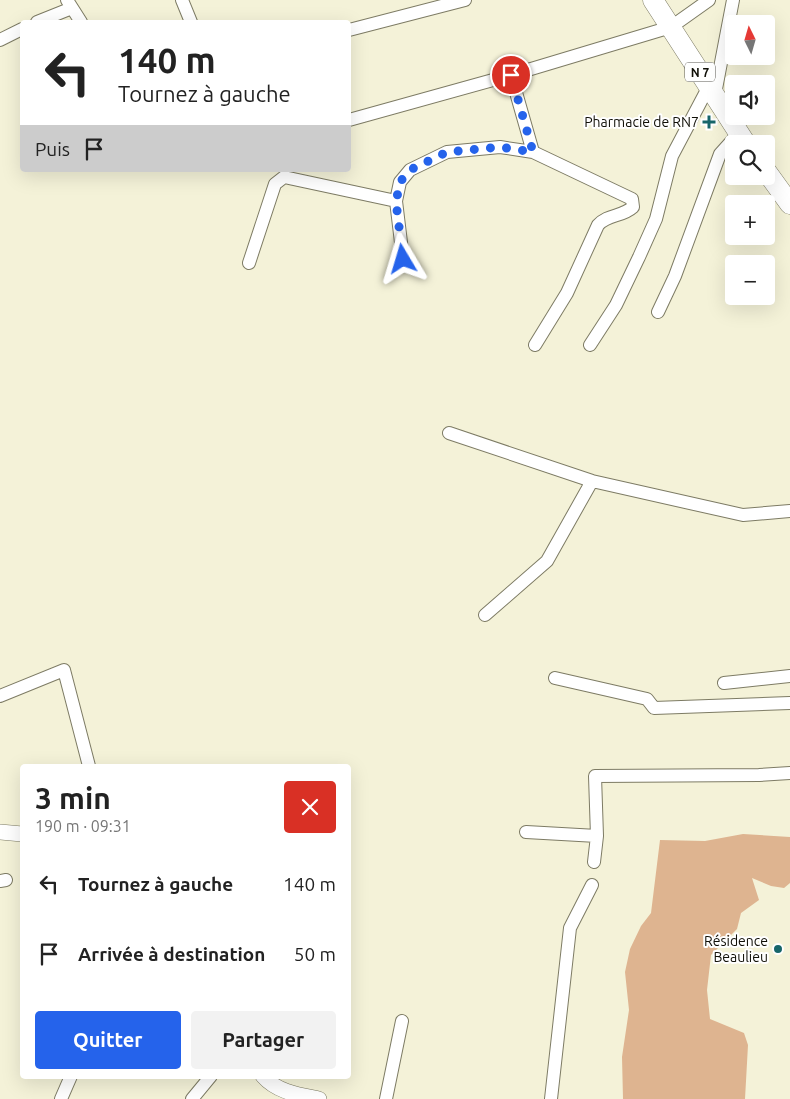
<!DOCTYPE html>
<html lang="fr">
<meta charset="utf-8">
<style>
body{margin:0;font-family:Ubuntu,sans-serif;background:#f2f2f2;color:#222;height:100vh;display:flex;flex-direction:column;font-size:19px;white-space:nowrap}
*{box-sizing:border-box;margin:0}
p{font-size:16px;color:#767676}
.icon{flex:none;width:28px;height:28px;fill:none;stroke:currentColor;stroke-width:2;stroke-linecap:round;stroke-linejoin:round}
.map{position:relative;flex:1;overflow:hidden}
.details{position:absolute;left:20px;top:764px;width:331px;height:315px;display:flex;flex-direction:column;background:#fff;border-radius:5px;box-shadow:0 5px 20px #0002}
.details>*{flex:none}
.guide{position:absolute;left:20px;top:20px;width:331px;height:152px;border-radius:5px;box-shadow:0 5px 20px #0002;background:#fff;color:#222;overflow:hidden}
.needle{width:32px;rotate:355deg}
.tools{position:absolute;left:725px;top:15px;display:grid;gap:10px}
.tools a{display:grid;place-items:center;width:50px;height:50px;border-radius:5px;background:#fff;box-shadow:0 5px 20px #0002;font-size:25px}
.pin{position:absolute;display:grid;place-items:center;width:42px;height:42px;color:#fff;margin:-21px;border:2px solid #fff;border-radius:50%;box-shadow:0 1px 5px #0007}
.me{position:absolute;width:55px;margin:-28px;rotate:353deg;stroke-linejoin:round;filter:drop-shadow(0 0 4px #0008)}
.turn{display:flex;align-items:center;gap:18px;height:105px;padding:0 15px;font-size:22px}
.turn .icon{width:65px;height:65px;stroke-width:2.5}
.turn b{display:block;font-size:35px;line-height:42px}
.then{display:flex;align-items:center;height:48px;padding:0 15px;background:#0003;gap:10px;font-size:19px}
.round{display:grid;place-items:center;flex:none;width:52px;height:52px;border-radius:5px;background:#f2f2f2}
.head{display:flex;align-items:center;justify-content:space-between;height:85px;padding:0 15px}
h1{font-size:30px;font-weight:700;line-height:38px}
.action{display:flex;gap:10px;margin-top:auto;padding:10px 15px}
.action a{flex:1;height:58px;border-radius:5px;background:#2563eb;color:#fff;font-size:20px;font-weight:700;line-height:58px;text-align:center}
.action a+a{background:#f2f2f2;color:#222}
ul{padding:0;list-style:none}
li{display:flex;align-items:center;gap:15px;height:70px;padding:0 15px}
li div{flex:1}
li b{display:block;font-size:19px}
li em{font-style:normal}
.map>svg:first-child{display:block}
.forest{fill:#deb490}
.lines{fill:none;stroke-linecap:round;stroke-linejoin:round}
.minor-casing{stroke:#7d7b64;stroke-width:14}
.tertiary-casing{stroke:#7d7b64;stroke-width:16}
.primary-casing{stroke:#7d7b64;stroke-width:21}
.minor{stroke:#fff;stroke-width:12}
.tertiary{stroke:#fff;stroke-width:15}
.primary{stroke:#fff;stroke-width:20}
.route{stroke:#2563eb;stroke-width:9;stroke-dasharray:0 16.2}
.poi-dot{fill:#17666a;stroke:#fff;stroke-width:2}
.labels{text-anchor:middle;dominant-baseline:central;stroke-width:4;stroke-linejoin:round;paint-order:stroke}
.shield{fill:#fff;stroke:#585751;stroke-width:1}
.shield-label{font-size:12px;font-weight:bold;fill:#100f07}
.poi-label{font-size:14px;fill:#100f07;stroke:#fff;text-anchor:end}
</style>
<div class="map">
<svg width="790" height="1099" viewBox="0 0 790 1099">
<rect width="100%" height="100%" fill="#f4f2d8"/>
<!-- forest -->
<path class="forest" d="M743,834L790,837V883L784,888L771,886L752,878L759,900L741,913L737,929L711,955L707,990L710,1019L744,1033L748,1045L745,1099H623L622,1057L629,1010L625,972L630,949L641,926L651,913L660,840L705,841Z"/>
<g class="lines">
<defs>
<path id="minor" d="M67,0L81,22
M182,0L191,22
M37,22L72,8
M349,30L465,0
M0,40L22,29
M511,75L533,152L632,199L633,207C622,217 608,214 598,225L567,293L535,345
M715,94L733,0
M349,120L511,75L671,27L709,0
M403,259L396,201L400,182L410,170L447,152L500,147L533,152
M249,263L275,184L284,177L396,201
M658,312L675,276L720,154L738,134
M590,345L616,305L639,257L656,219L672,156L709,86
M449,433L592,481L743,515L790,511
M485,615L547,561L592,481
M555,678L647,699L654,708L790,703
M724,683L790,676
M0,696L64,670L89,766
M526,832L597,836
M594,862L597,836L595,776L759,775L790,773
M0,881L6,880
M61,1099L71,1076
M192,1099L211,1076
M386,1099L402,1021
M551,1099L570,928L592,885"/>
<path id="tertiary" d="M0,832L22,834
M263,1076C277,1092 298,1095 319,1099"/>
<path id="primary" d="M653,0L746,144
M766,171L790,204"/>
</defs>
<!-- minor casing -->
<use href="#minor" class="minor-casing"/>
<!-- tertiary casing -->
<use href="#tertiary" class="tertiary-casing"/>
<!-- primary casing -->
<use href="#primary" class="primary-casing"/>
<!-- minor -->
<use href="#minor" class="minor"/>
<!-- tertiary -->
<use href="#tertiary" class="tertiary"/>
<!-- primary -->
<use href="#primary" class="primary"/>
</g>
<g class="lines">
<!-- route -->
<path class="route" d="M403,259L396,202L400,182L410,170L447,152L500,147L533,152L511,75"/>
</g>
<!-- markers -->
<g class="poi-dot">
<path d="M706.5 114.5h5v5h5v5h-5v5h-5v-5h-5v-5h5z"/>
<circle cx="778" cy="949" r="5"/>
</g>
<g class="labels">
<!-- shield labels -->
<rect class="shield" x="685" y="62.5" width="30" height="19" rx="4"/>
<g class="shield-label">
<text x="700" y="72">N 7</text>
</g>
<!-- poi labels -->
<g class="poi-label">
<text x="699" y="122">Pharmacie de RN7</text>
<text x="768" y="941">Résidence<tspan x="768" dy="16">Beaulieu</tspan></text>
</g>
</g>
</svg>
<div class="tools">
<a><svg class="needle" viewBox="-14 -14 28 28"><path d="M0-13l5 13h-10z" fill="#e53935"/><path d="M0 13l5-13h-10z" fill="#767676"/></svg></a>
<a><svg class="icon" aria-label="sound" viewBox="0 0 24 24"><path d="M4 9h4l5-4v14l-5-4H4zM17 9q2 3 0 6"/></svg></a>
<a><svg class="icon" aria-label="search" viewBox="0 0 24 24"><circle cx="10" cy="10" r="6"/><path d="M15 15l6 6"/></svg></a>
<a>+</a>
<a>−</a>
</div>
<div class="pin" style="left:511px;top:75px;background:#d93025"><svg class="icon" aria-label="arrive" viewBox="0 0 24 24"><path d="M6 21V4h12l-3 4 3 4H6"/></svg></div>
<svg class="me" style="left:403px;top:259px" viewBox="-20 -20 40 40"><path d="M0-17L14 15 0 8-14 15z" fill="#2563eb" stroke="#fff" stroke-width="4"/></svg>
<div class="guide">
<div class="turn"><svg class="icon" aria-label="left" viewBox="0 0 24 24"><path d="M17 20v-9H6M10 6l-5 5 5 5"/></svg><div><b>140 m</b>Tournez à gauche</div></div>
<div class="then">Puis<svg class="icon" aria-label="arrive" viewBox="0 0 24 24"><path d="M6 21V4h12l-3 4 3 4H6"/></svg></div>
</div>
<section class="details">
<div class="head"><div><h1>3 min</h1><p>190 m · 09:31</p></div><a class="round" style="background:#d93025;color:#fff"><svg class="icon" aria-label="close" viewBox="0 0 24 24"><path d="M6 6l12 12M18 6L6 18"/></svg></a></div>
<ul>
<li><svg class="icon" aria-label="left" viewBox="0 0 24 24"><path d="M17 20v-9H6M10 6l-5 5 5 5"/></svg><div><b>Tournez à gauche</b></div><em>140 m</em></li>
<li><svg class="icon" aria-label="arrive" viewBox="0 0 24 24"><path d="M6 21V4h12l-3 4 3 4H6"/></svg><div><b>Arrivée à destination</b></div><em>50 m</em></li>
</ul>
<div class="action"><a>Quitter</a><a>Partager</a></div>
</section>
</div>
